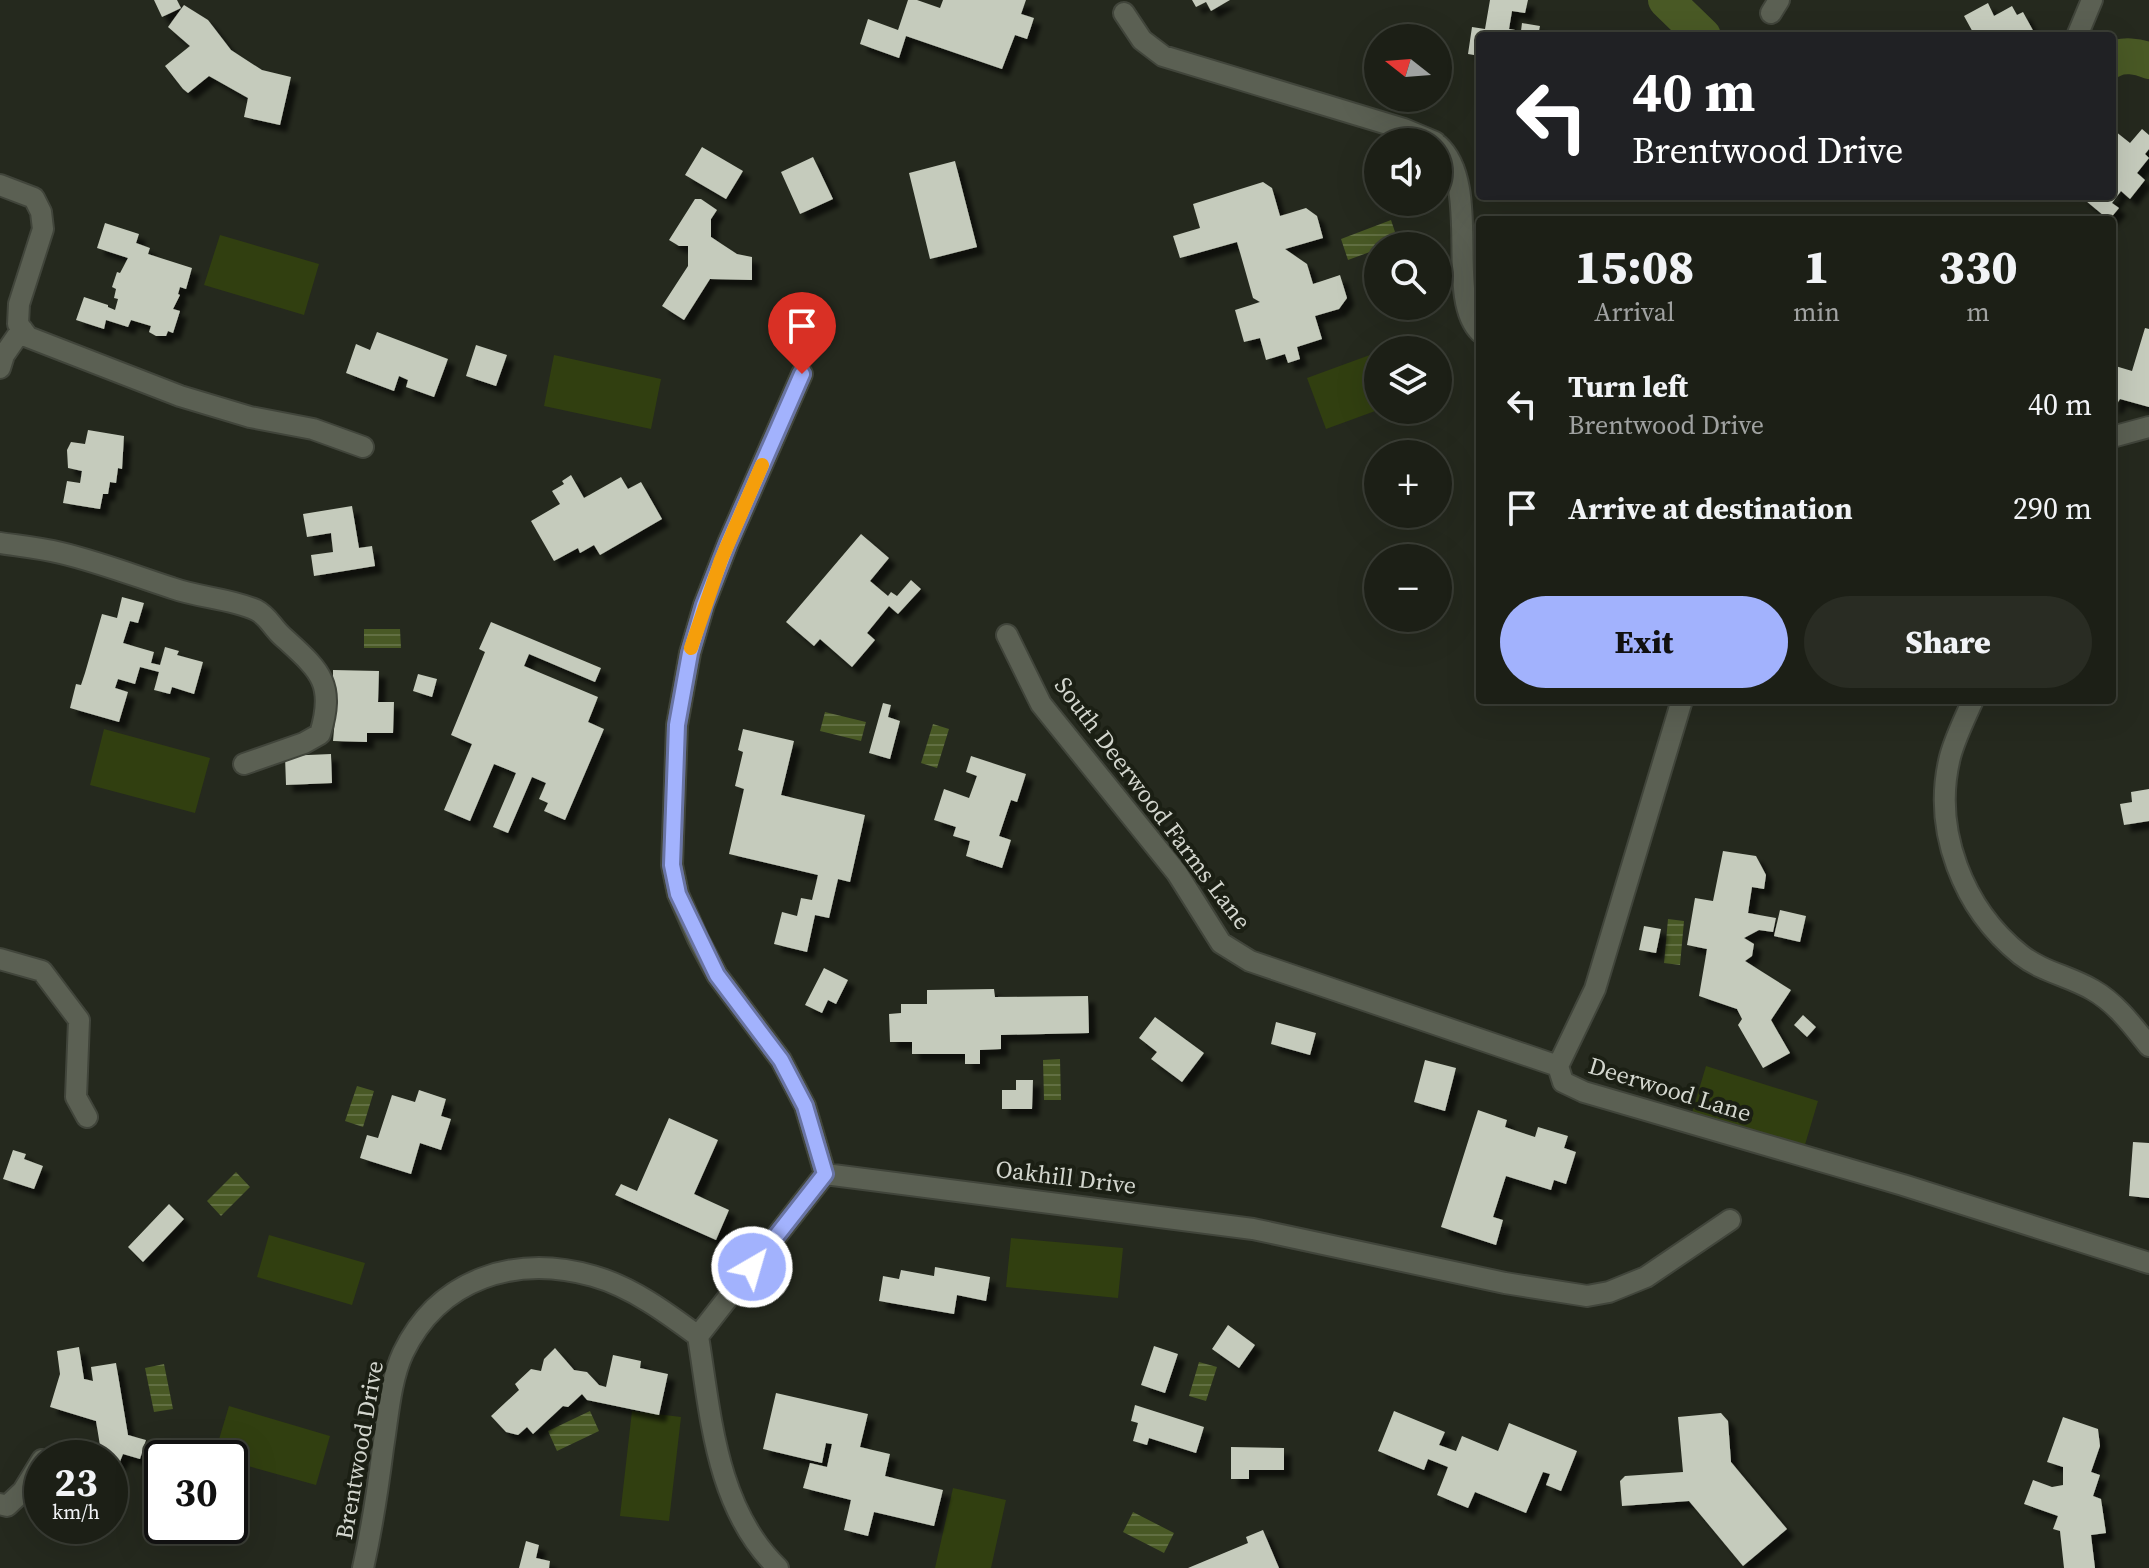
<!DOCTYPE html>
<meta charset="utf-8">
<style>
body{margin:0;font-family:"Source Serif 4",serif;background:#292c23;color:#f1f3f6;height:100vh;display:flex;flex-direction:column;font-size:30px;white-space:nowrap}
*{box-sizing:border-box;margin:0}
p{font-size:26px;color:#a0a2a1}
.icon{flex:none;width:44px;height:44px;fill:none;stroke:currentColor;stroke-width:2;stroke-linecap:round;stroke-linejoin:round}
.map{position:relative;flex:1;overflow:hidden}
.side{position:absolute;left:1476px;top:216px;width:640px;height:488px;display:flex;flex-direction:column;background:#1c1f16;border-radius:8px;box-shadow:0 8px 32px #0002,0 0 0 2px #3a3d35}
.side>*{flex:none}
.hud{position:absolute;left:1476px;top:32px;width:640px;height:168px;border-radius:8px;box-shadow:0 8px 32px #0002,0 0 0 2px #3a3d35;background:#202124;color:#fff;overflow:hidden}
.needle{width:52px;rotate:287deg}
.tools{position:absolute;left:1364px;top:24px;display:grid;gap:16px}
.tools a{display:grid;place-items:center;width:88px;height:88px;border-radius:50%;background:#1c1f16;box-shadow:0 8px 32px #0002,0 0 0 2px #3a3d35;font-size:40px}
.speed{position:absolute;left:24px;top:1440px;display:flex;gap:16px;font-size:40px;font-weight:700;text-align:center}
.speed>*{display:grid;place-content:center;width:104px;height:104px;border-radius:50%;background:#1c1f16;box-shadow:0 8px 32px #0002,0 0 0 2px #3a3d35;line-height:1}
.speed small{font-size:20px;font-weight:400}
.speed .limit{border:4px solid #111;border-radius:12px;background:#fff;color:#111}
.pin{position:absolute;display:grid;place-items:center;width:68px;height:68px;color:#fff;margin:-82px -34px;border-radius:50% 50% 50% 0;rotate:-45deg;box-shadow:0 0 8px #0007}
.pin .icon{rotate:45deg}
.me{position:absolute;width:88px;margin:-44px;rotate:38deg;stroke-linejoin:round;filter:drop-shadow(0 0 6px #0008)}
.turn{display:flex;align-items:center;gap:28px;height:168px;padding:0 24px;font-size:36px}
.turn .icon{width:104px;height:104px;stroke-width:2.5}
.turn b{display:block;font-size:56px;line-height:68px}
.eta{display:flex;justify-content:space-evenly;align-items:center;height:136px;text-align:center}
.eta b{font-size:48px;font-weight:800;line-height:56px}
.button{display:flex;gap:16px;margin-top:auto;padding:16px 24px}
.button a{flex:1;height:92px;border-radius:48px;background:#a2b2fd;color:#111;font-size:32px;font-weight:800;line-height:92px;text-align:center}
.button a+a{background:#292c23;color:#f1f3f6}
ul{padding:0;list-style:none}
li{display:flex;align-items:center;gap:24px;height:104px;padding:0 24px}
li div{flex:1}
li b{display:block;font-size:30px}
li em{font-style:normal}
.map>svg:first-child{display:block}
.green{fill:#313f10}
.water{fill:url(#water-rules)}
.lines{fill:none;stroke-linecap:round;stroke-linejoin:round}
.river{stroke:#495925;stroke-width:36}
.building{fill:#c5cbbc;filter:url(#shadow)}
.minor-casing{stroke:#41453b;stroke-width:24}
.minor{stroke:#5b6053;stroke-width:20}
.route-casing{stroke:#6974a4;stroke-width:20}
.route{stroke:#a2b2fd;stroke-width:14}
.slow{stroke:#f59e0b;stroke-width:14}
.labels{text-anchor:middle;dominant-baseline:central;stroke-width:8;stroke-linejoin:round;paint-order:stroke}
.street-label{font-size:24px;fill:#d3d6ce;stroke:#1b1f14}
</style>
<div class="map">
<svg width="2149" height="1568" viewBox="0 0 2149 1568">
<defs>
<pattern id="water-rules" width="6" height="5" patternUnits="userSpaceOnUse" patternTransform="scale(2)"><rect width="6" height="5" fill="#495925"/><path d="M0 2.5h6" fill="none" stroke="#627043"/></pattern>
<filter id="shadow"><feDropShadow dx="7" dy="7" stdDeviation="2" flood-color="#0009"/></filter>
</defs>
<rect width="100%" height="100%" fill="#25291e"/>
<!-- green -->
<path class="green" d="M220,235L319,264L304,315L204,285Z
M1378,352V410L1326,429L1307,378Z
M554,355L661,379L651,429L544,406Z
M104,729L210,758L195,813L90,785Z
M1706,1066L1818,1101L1804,1148L1692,1113Z
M269,1235L365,1263L352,1305L257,1277Z
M1011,1238L1123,1248L1118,1298L1006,1287Z
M229,1406L330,1436L316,1485L230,1461V1458L214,1456Z
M632,1411L681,1417L669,1521L620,1516Z
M953,1488L1006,1500L991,1568H935Z"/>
<!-- water -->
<path class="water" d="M1391,220L1398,241L1378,246V249L1348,260L1341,239Z
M364,629H400L401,648H364Z
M825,712L866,722L861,741L820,731Z
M933,724L949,729L937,768L921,763Z
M1668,919L1684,921L1680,965L1664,963Z
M1060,1059L1061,1100H1044L1043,1060Z
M357,1086L374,1091L363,1127L345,1121Z
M236,1172L250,1187L221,1216L207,1201Z
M1199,1362L1217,1367L1206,1401L1189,1396Z
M164,1364L173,1409L154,1412L145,1368Z
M590,1411L599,1431L557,1451L548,1431Z
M1133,1512L1174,1533L1164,1553L1123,1532Z"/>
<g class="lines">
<!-- river -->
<path class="river" d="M1666,0L1703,36
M2112,60C2122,54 2139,56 2149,61"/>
</g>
<!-- building -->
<path class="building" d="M154,0H177L181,8L162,17Z
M908,0H917L940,8L943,0H1026L1021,14L1034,18L1027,39L1015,35L1002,69L906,36L899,58L860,44L868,19L898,30Z
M1192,0H1230L1211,11L1206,2L1196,7Z
M1490,0H1528L1525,13L1512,11L1509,29L1521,31L1522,23L1540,26L1538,36H1480V56L1468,54L1472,27L1485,29Z
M1988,3L1994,16L2012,6L2017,15L2023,12L2036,36H1975L1964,16Z
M184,5L208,20L231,50L262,70L291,77L280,125L244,117L248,98L209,76L188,93L183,89L165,66L190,46L168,27Z
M2142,129L2149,135V149L2145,154L2149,158L2137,173L2145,180L2130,199L2121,191L2112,203L2119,208L2109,220L2080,196H2112V134L2115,131L2130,143Z
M702,147L743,171L726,199L685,175Z
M813,157L833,199L800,214L781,172Z
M955,161L977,247L930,259L909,173Z
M1263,182L1272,188L1280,216L1306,208L1317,216L1323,238L1285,249L1307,264L1313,284L1340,275L1347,298L1339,309L1315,316L1322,339L1297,347L1300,359L1288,363L1285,354L1266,360L1260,338L1244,342L1235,310L1260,302L1253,298L1237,242L1180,258L1173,236L1200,228L1193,204Z
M695,199H701L717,210L711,219V237L737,254L752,257V280L710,279L684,320L662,306L688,266V246H679L669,240Z
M105,223L139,234L136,243L150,248L148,254L192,268L186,289L180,287L178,294L180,295L173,309L180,311L173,333L168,331L166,336H156L149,332L151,326L131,320L128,327L106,320L104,329L76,320L84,297L108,305V307L115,310L118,299L114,298L116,289L112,287L117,272L120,273L128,258L97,248Z
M2145,328L2149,329V407L2120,399L2115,407H2112V365L2132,371Z
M377,332L448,359L434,397L406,387L408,380L399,376L394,391L346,373L356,344L370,350Z
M476,345L507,355L496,386L466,376Z
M88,430L124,436L122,469L118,468L116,483L110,482L108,494H103L100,509L63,503L67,481L80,483L82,471L68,468L67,450L71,442L85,444Z
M571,475L584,498L621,477L628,489L641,482L662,519L600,555L594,545L580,553L578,548L554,561L531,521L560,504L552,491L564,484L562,481Z
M352,506L359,548L372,546L375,566L314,576L311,555L333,552L331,533L307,537L303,514Z
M861,534L889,558L870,581L888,596L891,592L897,596L911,580L921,589L898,614L889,606L867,633L875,640L852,667L820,639L814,646L786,622Z
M122,597L144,603L138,623L130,621L123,643L154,652L151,663L160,665L165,647L179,651L177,655L203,662L194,694L172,687L170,694L154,690L159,672L140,667L135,684L118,679L115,688L128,692L119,722L70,708L76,684L81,685L85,673L102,614L117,618Z
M491,622L601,668L595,682L529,654L524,666L598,697L588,722L604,729L565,820L544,811L548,803L539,799L546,783L532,777L508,833L493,827L516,773L494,764L470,821L444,810L472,744L451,735L485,652L479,649Z
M333,670L379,671L378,702H394L393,733H367V742L333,741L337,696L333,695Z
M418,674L437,679L432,697L413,691Z
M883,703L891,705L888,717L900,721L890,759L869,753Z
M743,729L794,741L781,795L865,815L850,882L838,879L829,918L815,915L807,952L774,944L782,912L797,916L801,898L812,900L818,875L729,854L744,789L735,786L743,752L738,750Z
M331,754L332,783L286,785L285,756Z
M971,756L1026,774L1017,802L1011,800L999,836L1011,840L1002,868L966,856L970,841L953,836L956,827L934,820L944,789L969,798L977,776L966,772Z
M2149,789V821L2124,825L2120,804L2132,802L2131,792Z
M1723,851L1756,856L1766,875L1764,889L1752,887L1748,913L1776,918L1773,932L1759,930L1744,938L1754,944L1752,956L1745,961L1791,990L1771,1020L1790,1053L1763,1068L1738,1025L1742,1019L1737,1009L1699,996L1707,949L1687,945L1695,898L1713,901Z
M1780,910L1806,916L1800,942L1774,936Z
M1644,926L1661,929L1656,953L1639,950Z
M824,968L848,980L836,1004L828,1000L822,1013L805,1005Z
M994,989L995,997L1088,996L1089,1033L1001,1035V1049L980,1050V1064H965V1054H912V1042H890L889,1014L901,1013V1004H927V990Z
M1803,1015L1816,1027L1807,1037L1794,1025Z
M1155,1017L1204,1053L1182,1082L1151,1059L1157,1052L1139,1038Z
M1276,1022L1316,1033L1310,1055L1271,1044Z
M1425,1060L1456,1068L1445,1111L1414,1102Z
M1016,1080H1033L1032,1109H1002V1090H1016Z
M419,1090L446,1099L441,1116L451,1119L441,1150L420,1143L411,1174L360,1158L367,1135L378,1138L392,1095L415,1102Z
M1478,1110L1507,1120L1505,1127L1535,1137L1538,1127L1568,1136L1564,1148L1576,1152L1566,1184L1554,1180L1551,1190L1506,1176L1493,1217L1503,1220L1496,1245L1441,1227Z
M669,1118L718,1140L694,1194L729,1210L716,1240L615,1195L621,1184L637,1191Z
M2133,1142L2149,1143V1198L2129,1196Z
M13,1150L26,1154L24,1159L43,1166L34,1189L3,1179Z
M169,1204L184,1219L143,1262L128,1247Z
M935,1267L990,1277L986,1301L957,1295L954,1314L879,1301L883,1276L899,1279L901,1270L934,1276Z
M1228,1325L1255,1345L1239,1368L1212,1349Z
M1154,1346L1178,1354L1165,1393L1141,1385Z
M79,1347L84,1379L93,1381L91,1367L116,1363L128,1435L146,1440L140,1459L123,1454L119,1464L110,1461V1458H102L96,1421L50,1407L60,1374L57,1351Z
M555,1348L574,1370L587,1372L599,1385L606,1387L613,1355L641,1361L640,1368L668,1374L659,1415L587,1400L582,1394L568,1407L563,1406L533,1434L527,1427L518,1435L506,1432L491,1416L519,1390L515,1384L531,1369L541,1371L544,1359Z
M776,1393L868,1414L860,1447L890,1454L885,1476L943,1490L934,1526L874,1512L868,1536L844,1530L851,1500L803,1488L810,1463L827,1467L832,1444L826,1443L822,1463L763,1449Z
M1135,1405L1204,1427L1196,1453L1149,1438L1147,1445L1133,1441L1138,1423L1131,1421Z
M1394,1411L1445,1432L1439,1445L1456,1451L1462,1436L1498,1451L1509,1423L1577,1451L1561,1491L1546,1485L1550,1474L1543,1472L1526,1513L1475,1492L1468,1508L1437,1495L1448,1467L1428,1459L1424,1470L1378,1451Z
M1721,1413L1728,1421L1731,1462L1787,1529L1743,1566L1689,1501L1622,1506L1620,1481L1625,1476L1683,1472L1678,1417Z
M2063,1417L2098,1429L2100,1446L2091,1472L2100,1475L2093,1496L2101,1499L2106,1533L2091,1535L2095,1568H2064L2060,1531L2053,1529L2058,1516L2024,1504L2033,1480L2052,1487L2063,1485V1467L2047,1462Z
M1231,1447L1284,1448V1470H1249V1479H1231Z
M1263,1530L1279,1568H1188L1248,1543L1246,1537Z
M526,1541L539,1545L536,1558L550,1561L549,1568H519Z"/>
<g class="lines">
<defs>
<path id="minor" d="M1124,13L1142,40L1163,56L1404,129L1435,142
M1771,13L1779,0
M2077,36L2092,0
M1438,145C1483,185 1444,297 1480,332
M0,185L34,198L41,212L43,229L19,304L18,324L28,337L180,396L250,417L313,429L363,447
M0,368L4,355L22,329
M802,374L728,543L704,605L690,653L677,725L672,865L678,894L698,939L717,975L781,1060L805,1106L825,1174
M2112,437L2149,427
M0,543C20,546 41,548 61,553C99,562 135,576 172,588C200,598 229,598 256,610C268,616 272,627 282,636C319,670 336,682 320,734L304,743L244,764
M1007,635L1041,704L1177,873L1221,943L1250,961L1558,1066
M1682,700L1595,989L1558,1066L1563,1082L1584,1092L1903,1185L2149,1263
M1973,700C1965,718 1955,738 1950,757C1932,830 1963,909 2021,955C2043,972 2069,976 2093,990C2116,1003 2133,1026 2149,1046
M0,959L42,971L79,1020L76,1097L87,1117
M825,1174L1253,1229L1505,1283L1587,1296L1609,1292L1646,1277L1730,1220
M0,1504L7,1506L23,1491L42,1460
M363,1568C372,1528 378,1488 383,1448C388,1418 390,1381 403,1353C439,1278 516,1254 593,1276C632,1287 667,1313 698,1336
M778,1568C716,1508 711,1417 698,1336L825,1174"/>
</defs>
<!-- minor casing -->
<use href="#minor" class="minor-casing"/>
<!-- minor -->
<use href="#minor" class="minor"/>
</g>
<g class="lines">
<defs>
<path id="route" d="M752,1267L825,1174L805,1106L781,1060L717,975L678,894L672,865L677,725L690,653L704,605L728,543L802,374"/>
</defs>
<!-- route casing -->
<use href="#route" class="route-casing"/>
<!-- route -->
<use href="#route" class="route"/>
<!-- slow -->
<path class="slow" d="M691,648L721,560L762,465"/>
</g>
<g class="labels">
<!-- street labels -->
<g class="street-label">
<text transform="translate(1153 803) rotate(53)">South Deerwood Farms Lane</text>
<text transform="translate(1670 1089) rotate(17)">Deerwood Lane</text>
<text transform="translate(1066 1177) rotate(7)">Oakhill Drive</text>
<text transform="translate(359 1450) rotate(-80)">Brentwood Drive</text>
</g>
</g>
</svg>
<div class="tools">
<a><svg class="needle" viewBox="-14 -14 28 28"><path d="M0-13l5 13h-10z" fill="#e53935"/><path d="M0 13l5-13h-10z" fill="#a0a2a1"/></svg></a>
<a><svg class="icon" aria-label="sound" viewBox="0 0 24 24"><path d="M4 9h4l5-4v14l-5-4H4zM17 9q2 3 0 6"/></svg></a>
<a><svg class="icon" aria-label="search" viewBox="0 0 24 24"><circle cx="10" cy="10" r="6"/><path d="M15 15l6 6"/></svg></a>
<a><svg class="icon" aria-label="layers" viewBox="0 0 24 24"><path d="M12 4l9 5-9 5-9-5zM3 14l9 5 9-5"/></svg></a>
<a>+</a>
<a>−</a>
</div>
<div class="speed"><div>23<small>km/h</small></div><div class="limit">30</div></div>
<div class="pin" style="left:802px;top:374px;background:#d93025"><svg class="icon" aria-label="arrive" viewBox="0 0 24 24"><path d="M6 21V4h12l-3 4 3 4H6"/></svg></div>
<svg class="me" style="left:752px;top:1267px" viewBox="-20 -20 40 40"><circle r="17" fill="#a2b2fd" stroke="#fff" stroke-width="3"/><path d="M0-11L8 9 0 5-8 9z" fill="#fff"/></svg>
<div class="hud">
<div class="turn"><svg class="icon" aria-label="left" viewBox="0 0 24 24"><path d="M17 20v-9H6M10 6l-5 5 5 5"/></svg><div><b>40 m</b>Brentwood Drive</div></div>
</div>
<section class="side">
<div class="eta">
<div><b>15:08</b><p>Arrival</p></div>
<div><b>1</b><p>min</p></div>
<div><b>330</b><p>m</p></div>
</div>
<ul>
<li><svg class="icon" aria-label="left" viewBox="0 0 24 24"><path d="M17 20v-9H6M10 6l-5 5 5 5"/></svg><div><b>Turn left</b><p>Brentwood Drive</p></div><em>40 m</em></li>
<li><svg class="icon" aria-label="arrive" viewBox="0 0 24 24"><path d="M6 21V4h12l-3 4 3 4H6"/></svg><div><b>Arrive at destination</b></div><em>290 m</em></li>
</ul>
<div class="button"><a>Exit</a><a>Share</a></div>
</section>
</div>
